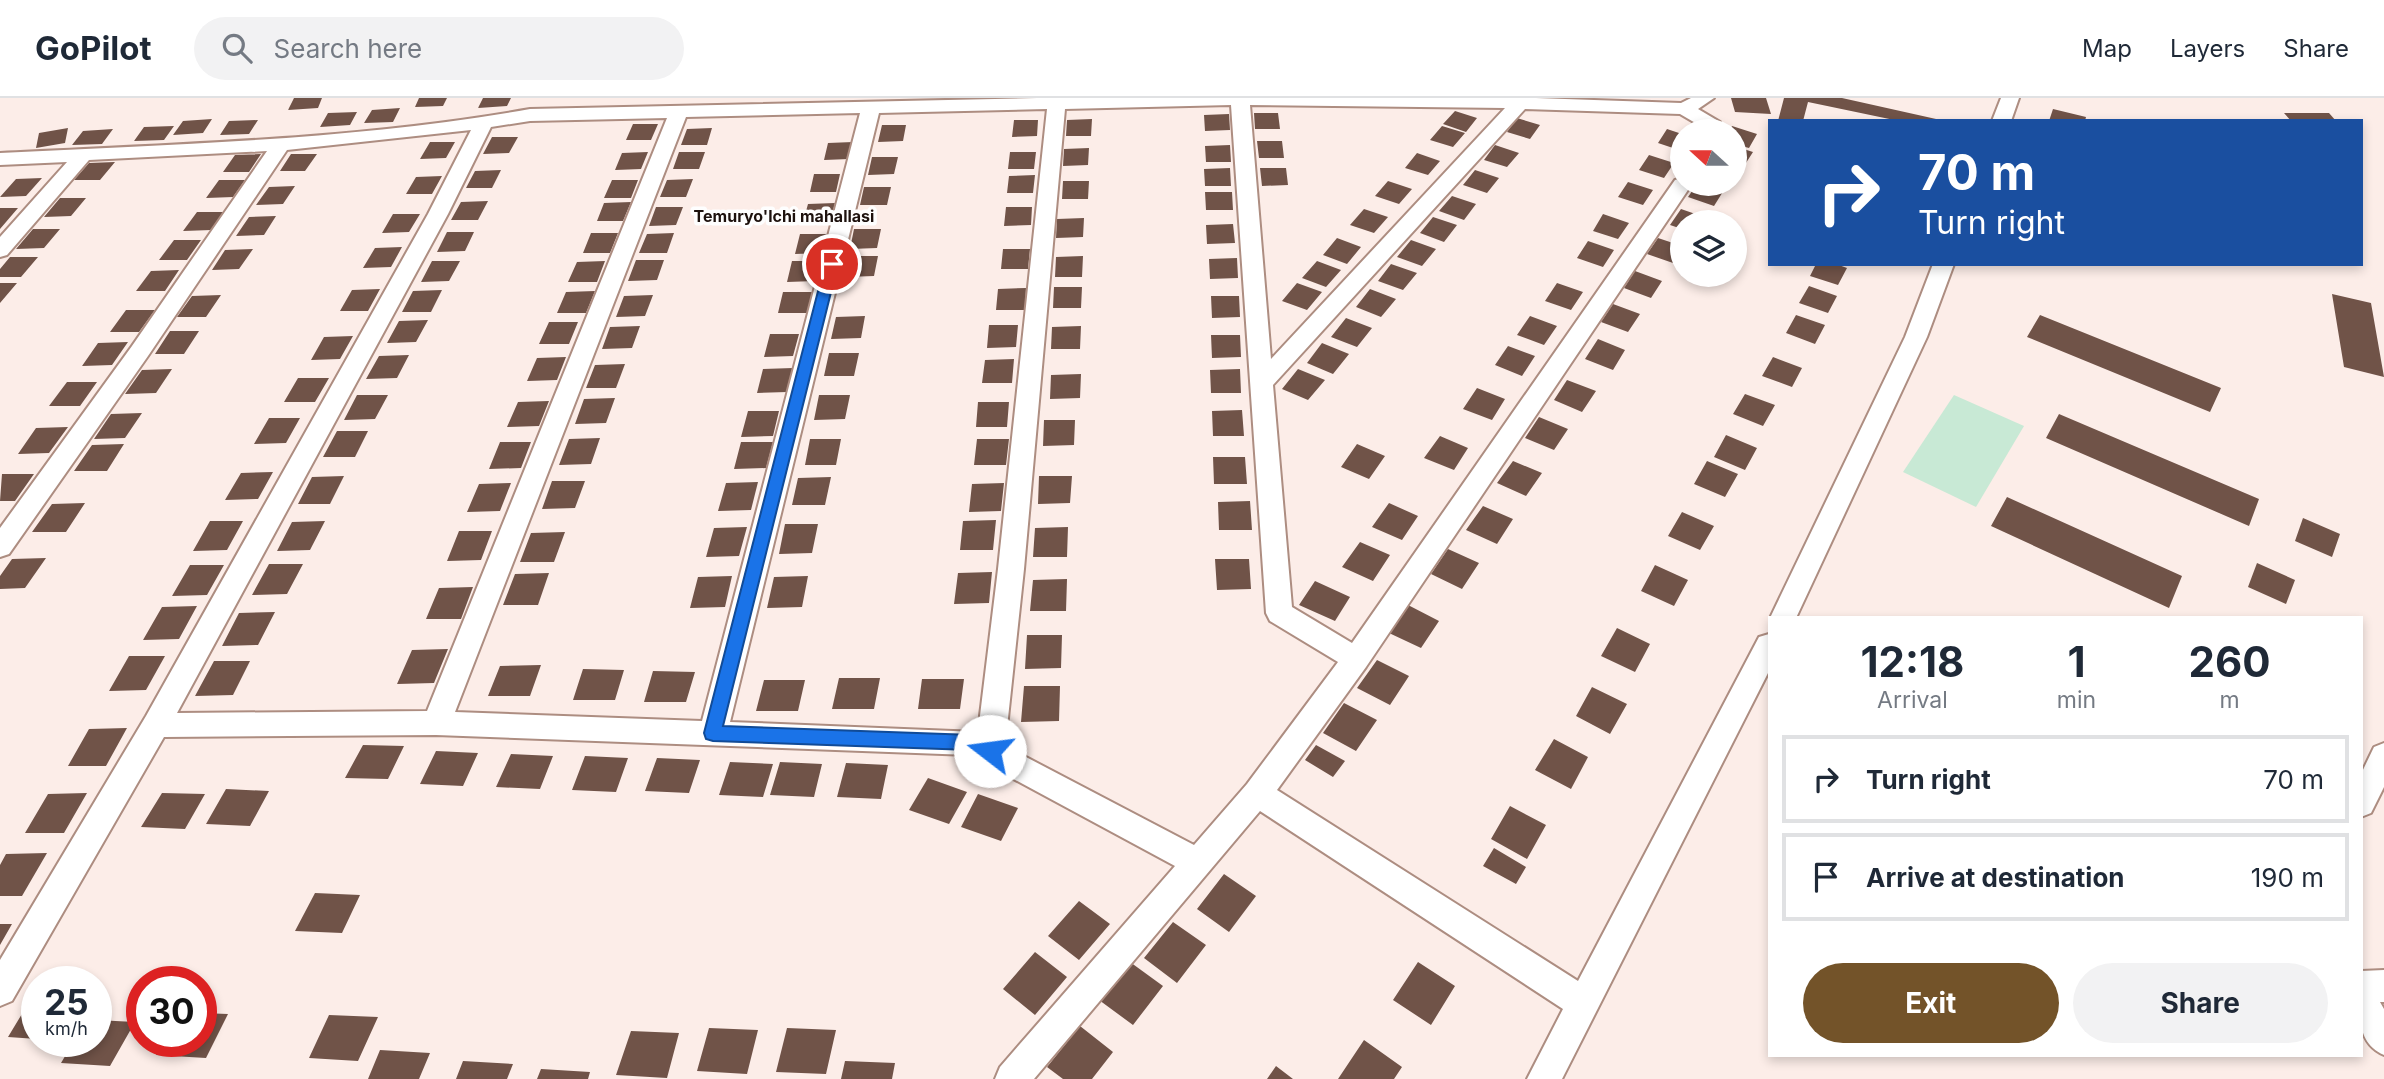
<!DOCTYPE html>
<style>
body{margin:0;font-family:Inter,sans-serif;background:#f2f2f3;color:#1f2937;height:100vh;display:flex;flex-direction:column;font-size:26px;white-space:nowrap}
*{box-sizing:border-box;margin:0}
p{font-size:23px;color:#747a83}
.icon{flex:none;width:38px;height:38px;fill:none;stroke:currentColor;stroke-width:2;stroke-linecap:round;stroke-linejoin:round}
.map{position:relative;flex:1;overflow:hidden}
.side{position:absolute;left:1768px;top:518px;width:595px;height:441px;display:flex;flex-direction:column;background:#fff;border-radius:0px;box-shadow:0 4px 10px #0003}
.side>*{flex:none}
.top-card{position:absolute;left:1768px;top:21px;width:595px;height:147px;border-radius:0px;box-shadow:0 4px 10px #0003;background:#1a4fa0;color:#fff;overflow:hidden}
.needle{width:46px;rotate:291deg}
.fabs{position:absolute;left:1670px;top:21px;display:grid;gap:14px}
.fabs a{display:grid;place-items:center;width:77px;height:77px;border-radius:50%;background:#fff;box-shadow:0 4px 10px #0003;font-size:35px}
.speed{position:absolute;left:21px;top:868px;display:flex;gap:14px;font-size:35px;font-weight:700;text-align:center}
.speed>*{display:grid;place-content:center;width:91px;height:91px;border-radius:50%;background:#fff;box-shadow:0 4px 10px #0003;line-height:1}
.speed small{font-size:18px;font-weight:400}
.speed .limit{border:10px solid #d22;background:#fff;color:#111}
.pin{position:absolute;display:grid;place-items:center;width:60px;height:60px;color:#fff;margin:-30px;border:4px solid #fff;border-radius:50%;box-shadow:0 2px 7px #0007}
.me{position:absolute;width:77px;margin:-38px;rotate:285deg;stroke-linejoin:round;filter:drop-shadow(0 0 5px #0008)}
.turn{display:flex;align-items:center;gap:24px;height:147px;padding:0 35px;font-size:32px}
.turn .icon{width:91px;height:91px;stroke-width:2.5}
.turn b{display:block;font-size:49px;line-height:60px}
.eta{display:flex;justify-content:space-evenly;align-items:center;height:119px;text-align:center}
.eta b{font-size:42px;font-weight:700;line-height:49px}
.primary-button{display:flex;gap:14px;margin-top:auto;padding:14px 35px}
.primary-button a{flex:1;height:80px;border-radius:42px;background:#735329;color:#fff;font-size:28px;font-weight:700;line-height:80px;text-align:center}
.primary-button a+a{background:#f2f2f3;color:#1f2937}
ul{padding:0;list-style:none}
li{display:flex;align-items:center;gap:21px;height:88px;margin:0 14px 10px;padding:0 21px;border:4px solid #e0e1e3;border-radius:0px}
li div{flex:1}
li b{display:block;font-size:26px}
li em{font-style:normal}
header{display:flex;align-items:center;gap:42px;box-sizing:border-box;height:98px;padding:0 35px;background:#fff;border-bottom:2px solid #e0e1e3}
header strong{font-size:33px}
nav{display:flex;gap:38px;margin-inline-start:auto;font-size:24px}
.search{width:490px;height:63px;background:#f2f2f3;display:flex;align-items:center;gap:18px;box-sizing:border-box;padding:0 24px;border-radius:38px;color:#747a83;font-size:26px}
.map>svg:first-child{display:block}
.green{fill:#c8e9d5}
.building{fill:#705348}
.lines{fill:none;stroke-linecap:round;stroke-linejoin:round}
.minor-casing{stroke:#ad8d81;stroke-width:4}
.minor{fill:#fff;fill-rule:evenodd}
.route{fill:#1a73e8;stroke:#114b97;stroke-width:2}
.labels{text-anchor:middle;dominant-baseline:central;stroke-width:7;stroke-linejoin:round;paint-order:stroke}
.far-neighbourhood-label{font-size:16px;font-weight:bold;fill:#1d110d;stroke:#fefefe}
</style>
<header>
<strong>GoPilot</strong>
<div class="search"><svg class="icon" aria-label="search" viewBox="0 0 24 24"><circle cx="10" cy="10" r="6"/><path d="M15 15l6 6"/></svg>Search here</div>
<nav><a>Map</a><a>Layers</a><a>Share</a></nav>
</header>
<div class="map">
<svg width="2384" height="981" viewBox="0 0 2384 981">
<rect width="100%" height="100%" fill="#fcede8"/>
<!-- green -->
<path class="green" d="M1954,297L2024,328L1976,409L1903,374Z"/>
<!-- building -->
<path class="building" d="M294,0H322L318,10L288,12Z
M419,0H447L443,8L415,9Z
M483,0H511L507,8L478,10Z
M1731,0H1766L1771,16L1735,14Z
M1784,0H1842L1945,23H1899L1808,4L1803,23H1778Z
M400,10L393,24L364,25L372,12Z
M2053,11L2086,19L2085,23H2049Z
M1455,13L1477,20L1466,34L1443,26Z
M357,14L350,27L320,29L328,15Z
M1254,15H1278L1280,31H1255Z
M2284,15H2329L2336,23H2291Z
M1229,16L1230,32L1205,33L1204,17Z
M1517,20L1540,27L1530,41L1507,34Z
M212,21L203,35L173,37L183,23Z
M1092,21L1091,38H1066L1067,22Z
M258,22L249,36L220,37L229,23Z
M1014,22H1038L1037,38L1012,39Z
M633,26H658L651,42H626Z
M882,27H906L903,43L878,44Z
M174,28L164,42L134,43L144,29Z
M1442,28L1465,35L1453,49L1430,42Z
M1732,28L1757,36L1749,50L1734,46V33H1729Z
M68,30L65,45L36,50L39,35Z
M712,30L707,47H681L687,31Z
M113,31L102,46L72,47L83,33Z
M1667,31L1682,36V53L1658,45Z
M492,39H518L509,55L483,56Z
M1257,43H1282L1284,60H1259Z
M430,44H455L446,60L420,61Z
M853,44L849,61L824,62L828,45Z
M1230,47L1231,64H1206L1205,48Z
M1495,47L1519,55L1507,69L1484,62Z
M1734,48L1753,54L1744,68L1734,65Z
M1089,50L1088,67L1063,68L1064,51Z
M648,54L641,71L615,72L622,55Z
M679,54H705L699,71H673Z
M1010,54H1036L1034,71H1008Z
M1417,55L1440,63L1428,77L1405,70Z
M261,56L249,74H223L235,57Z
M291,56H317L305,73H280Z
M1649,57L1674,65L1664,80L1639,72Z
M872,59H898L894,76L868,77Z
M115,64L100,82H74L89,65Z
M1230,70L1231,88H1205L1204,71Z
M1260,70H1286L1288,87L1262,88Z
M501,72L492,90H466L475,73Z
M1475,72L1499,80L1487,95L1463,87Z
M814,76H840L836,94H810Z
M1035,77L1033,95H1007L1009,78Z
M442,78L432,96H406L416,79Z
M42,80L26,98L0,99L16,81Z
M693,81L686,99H660L667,82Z
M219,82H245L233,99L206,100Z
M612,82H638L631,100H604Z
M1063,83H1089L1088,101H1062Z
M1388,83L1412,91L1399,106L1375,98Z
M1628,84L1653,92L1643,107L1618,99Z
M1697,86L1724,92L1714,108L1688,99Z
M295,88L283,106L256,107L269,89Z
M864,89H891L887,107H860Z
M1205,94H1232L1233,112H1206Z
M1452,98L1476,106L1464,122L1439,113Z
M60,100H86L71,118L44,119Z
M488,103L478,122H451L461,104Z
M631,104L623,123H597L604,105Z
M835,105L830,124H803L808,106Z
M656,109H683L676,127L649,128Z
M1006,109H1032L1031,127L1004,128Z
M0,110H18L0,131Z
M1364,111L1388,119L1374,135L1350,127Z
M1681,111L1707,120L1704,124H1682V131L1670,127Z
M197,114H224L211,132L183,133Z
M393,116H420L409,134L382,135Z
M1603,116L1629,125L1618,141L1593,133Z
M276,118L264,137L236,138L249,119Z
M1433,119L1457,127L1444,144L1420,135Z
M1084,120L1083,139L1056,140L1057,121Z
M1233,126L1235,145L1207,146L1206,127Z
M33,131H60L44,150L16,151Z
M854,131H881L877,150L850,151Z
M447,134H474L465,153L437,154Z
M591,135H618L610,155H583Z
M674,135L667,155H639L647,136Z
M800,136H827L822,155L795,156Z
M1337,140L1361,149L1347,166L1323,157Z
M1658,140L1682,148V153L1673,165L1647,156Z
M174,142H201L187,162H159Z
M1411,142L1436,151L1422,168L1397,159Z
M1588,143L1614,152L1603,169L1577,160Z
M402,149L391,169L363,170L375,150Z
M253,151L239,171L212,172L225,152Z
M1003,151H1030L1028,171H1001Z
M850,158H878L874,178L846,179Z
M1083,158L1082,179H1055L1056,159Z
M10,159H38L21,179H0V171Z
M1237,160L1238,180L1210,181L1209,161Z
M636,162H664L657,182L628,183Z
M432,163H460L449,183L421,184Z
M605,163L597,184H568L577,164Z
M792,163H820L815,183L787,184Z
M1317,163L1341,172L1326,189L1302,180Z
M1391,166L1417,175L1403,192L1378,183Z
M1816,166H1836L1847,170L1838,187L1810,178Z
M179,172L165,193H136L151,173Z
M1635,173L1662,183L1651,200L1624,190Z
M0,185H17L0,205Z
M1297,185L1322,194L1307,212L1282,203Z
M1557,185L1583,194L1571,212L1545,203Z
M1809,188L1837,198L1828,215L1799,205Z
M1054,189H1082L1081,210H1053Z
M1026,190L1025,212H996L998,191Z
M380,191L368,213H340L352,192Z
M1370,191L1396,201L1381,219L1356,209Z
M442,192L431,214H402L413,193Z
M595,193L586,215H557L566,194Z
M783,194H812L807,215H778Z
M2332,196L2371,205L2384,279L2344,269Z
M221,197L206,219H177L192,198Z
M653,197L645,218L616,219L624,198Z
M1211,198H1239L1240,219L1212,220Z
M1613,206L1640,216L1628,234L1601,224Z
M126,212H155L139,234H110Z
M1796,217L1825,227L1815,246L1786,235Z
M2040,217L2221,290L2210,314L2027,239Z
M865,218L861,240L831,241L836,219Z
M1530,218L1557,228L1544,247L1517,237Z
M1346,220L1372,230L1357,249L1331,239Z
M428,222L416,244L387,245L399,223Z
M549,224H578L569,246H539Z
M989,227H1018L1016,249L987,250Z
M640,228L632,250L602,251L610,229Z
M1081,228L1080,251H1051L1052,229Z
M170,233H199L184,256H155Z
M770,236H799L793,258L764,259Z
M1211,237H1240L1241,259L1212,260Z
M353,238L340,261L311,262L324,239Z
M1598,241L1625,252L1613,272L1585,261Z
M128,244L112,267L82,268L98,245Z
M1322,245L1349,256L1333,276L1307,265Z
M1508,248L1535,258L1522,278L1495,267Z
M829,255H859L854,278H824Z
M409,257L397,280L366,281L379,258Z
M566,259L557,282L527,283L537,260Z
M1773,259L1802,270L1792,289L1762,278Z
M1014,261L1012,285H982L985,262Z
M625,266L616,290H586L595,267Z
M793,270L787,294L757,295L763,271Z
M172,271L156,295L125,296L142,272Z
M1240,271L1241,295H1211L1210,272Z
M1298,271L1325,282L1308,302L1282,291Z
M1081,276L1080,300L1050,301L1051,277Z
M298,280H329L315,304H284Z
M1567,282L1596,293L1582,314L1554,302Z
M67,284H97L80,308H49Z
M1477,290L1505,301L1492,322L1463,311Z
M1745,296L1775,307L1763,328L1733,316Z
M357,297H388L375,321L344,322Z
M819,297H850L845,321L814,322Z
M615,300L606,325L575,326L584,301Z
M549,303L539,328L507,329L518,304Z
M978,304H1009L1007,329H976Z
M1242,312L1244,338H1213L1212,313Z
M748,313H779L773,338L741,339Z
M142,315L125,340L94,341L111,316Z
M2059,316L2259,401L2249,428L2046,340Z
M1539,319L1568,331L1554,352L1525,340Z
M269,320H300L286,345L254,346Z
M1044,322H1075L1074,347L1043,348Z
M68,329L49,355L18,356L36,330Z
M337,333H368L355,359H323Z
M1726,337L1757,350L1745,372L1714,359Z
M1440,338L1468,350L1454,372L1424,360Z
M600,340L591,366L559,367L569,341Z
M810,341H841L836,367H805Z
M977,341H1009L1006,367H974Z
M500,344H531L521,370L489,371Z
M741,344H773L766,370L734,371Z
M124,346L107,373H74L92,347Z
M1357,346L1385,358L1369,381L1341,369Z
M1213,359H1245L1247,386H1214Z
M1513,363L1542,375L1526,398L1497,385Z
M1707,363L1738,376L1725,399L1694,386Z
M273,374L258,401L225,402L241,375Z
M2,376H34L15,403H0Z
M344,378L330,406H298L312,379Z
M1039,378H1072L1070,405L1038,406Z
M831,379L825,407H792L798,380Z
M552,383H585L575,410L542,411Z
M758,384L751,412L718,413L726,385Z
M511,385L500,413L467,414L479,386Z
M1004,385L1001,413L969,414L972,386Z
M2007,399L2182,478L2169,510L1991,428Z
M1250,403L1252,432H1219L1218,404Z
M85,405L66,434H32L52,406Z
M1389,405L1418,418L1402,442L1372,429Z
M1483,408L1513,421L1497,446L1466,432Z
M1682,414L1714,428L1700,452L1668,438Z
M2303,420L2340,436L2332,459L2295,443Z
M996,422L993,452H960L963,423Z
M210,423H243L227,452L193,453Z
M325,423L310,452L277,453L292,424Z
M785,426H818L812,455L779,456Z
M747,429L739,458L706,459L714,430Z
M1068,429L1067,459H1033L1035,430Z
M459,433H492L481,462L447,463Z
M565,434L554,464H520L531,435Z
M1360,444L1390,457L1373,483L1342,469Z
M1448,451L1479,465L1462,491L1431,476Z
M46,460L25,490L0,491V478L12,461Z
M1215,461H1249L1251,491L1217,492Z
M2257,465L2295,482L2286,506L2248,489Z
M269,466H303L287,496L252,497Z
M190,467H224L207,497L172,498Z
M1655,467L1688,482L1674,508L1641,493Z
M992,474L989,505L954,506L958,475Z
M549,475L538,507H503L515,476Z
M732,478L725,509L690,510L698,479Z
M808,478L802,509L767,510L774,479Z
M1067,481L1066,513H1030L1033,482Z
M1315,483L1350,499L1335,523L1299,507Z
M473,489L461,521H426L439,490Z
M1408,507L1439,523L1421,550L1389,535Z
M197,508L179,541L143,542L162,509Z
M275,514L258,547L222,548L239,515Z
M1617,530L1650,546L1635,574L1601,558Z
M1027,537H1062L1061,570L1025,571Z
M448,551L434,585L397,586L412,552Z
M129,558H165L146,592L109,593Z
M1377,562L1409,578L1390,607L1357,590Z
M214,563H250L233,597L195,598Z
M541,567L530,598H488L500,568Z
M583,571L624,572L615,602H573Z
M653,573L695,574L686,604H644Z
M839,580H880L874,611H832Z
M922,581H964L960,611H918Z
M764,582H805L798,613H756Z
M1024,588H1060L1059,623L1021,624Z
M1592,589L1627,606L1610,636L1576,618Z
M1344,605L1377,622L1356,653L1323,635Z
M127,630L106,668H68L89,631Z
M1554,641L1588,659L1571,691L1535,672Z
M363,647L404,648L388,681L345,680Z
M1316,647L1345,663L1333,679L1305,662Z
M436,653L478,655L463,688L420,686Z
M511,656L553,658L540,691L496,689Z
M585,658L628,660L616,694L572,692Z
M657,660L700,662L689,695L645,693Z
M730,664L773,666L763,699L719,697Z
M780,664L822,666L814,699L770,697Z
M846,665L888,667L881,701L837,699Z
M928,680L967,694L949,726L909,712Z
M226,691L269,693L250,728L206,726Z
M87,695L64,735H25L48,696Z
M162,695L205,696L185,731L141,729Z
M978,696L1018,710L1001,743L961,729Z
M1510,708L1546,727L1527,761L1491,741Z
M1494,750L1526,769L1516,786L1483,768Z
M47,755L22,798H0V767L6,756Z
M1224,776L1256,798L1229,834L1197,811Z
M315,795L360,797L342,835L295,833Z
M1079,803L1110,826L1079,862L1048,838Z
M1173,824L1206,847L1177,885L1144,860Z
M0,826H12L0,847Z
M1035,854L1067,879L1035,917L1003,891Z
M1130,864L1163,888L1133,927L1099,902Z
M1418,864L1455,888L1431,927L1393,902Z
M34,896L37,897V941L8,939Z
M201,915L228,916L206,960L156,957L164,943H201Z
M329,917L378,919L358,963L309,960Z
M96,922L135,924L110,968L61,965L74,943H96Z
M1080,928L1113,954L1092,981H1063L1047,969Z
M709,930L758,932L747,976L697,973Z
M787,930L836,932L826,976L776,974Z
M631,933L679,935L667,980L616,977Z
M1364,942L1402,969L1394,981H1338Z
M380,952L430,955L419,981H368Z
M463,963L513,966L507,981H456Z
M845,963L895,965L892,981H841Z
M1276,968L1293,981H1267Z
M541,971L590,974L588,981H537Z"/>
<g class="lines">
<defs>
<path id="minor" d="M1037,0H1536L1681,5L1691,0H1714L1698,11L1720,24L1722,33H1704V30L1680,16L1525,11L1273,287L1292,509L1352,545L1675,82L1682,80V86H1692L1366,569L1277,692L1578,883L1759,539L1769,536V573L1562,981H1527L1563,911L1260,713L1034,981H995L1000,969L1175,768L969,657L436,637L164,639L12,903L0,908V862L146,618L428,116L471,32L287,52L148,258L9,456L0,459V430L132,248L267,53L89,62L7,157L0,159V139L67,64L0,67V55C177,46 355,42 530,11ZM1231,7L1266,515L1270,523L1338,564L1247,686L1194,747L1005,648L1024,471L1065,11ZM1250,7L1505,10L1271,261ZM1047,11L998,471L978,634L730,624L879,15ZM860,15L702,623L455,614L686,19ZM667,20L427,613L177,615L448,116L491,29L530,23Z
M2001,0H2019L2011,23H1992Z
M1933,166H1954L1927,239L1796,520H1770L1905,239Z
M2384,645V689L2371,715L2361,719V676L2374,649Z
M2384,872V904H2380L2384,911V957C2351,943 2361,903 2361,873Z"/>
</defs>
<!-- minor casing -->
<use href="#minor" class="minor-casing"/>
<!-- minor -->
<use href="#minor" class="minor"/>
</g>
<!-- route -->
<path class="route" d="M832,161L838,166L723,628L973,637L996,648L999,653L996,658L990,661L971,652L713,643L706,641L704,635L825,166Z"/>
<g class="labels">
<!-- far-neighbourhood labels -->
<g class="far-neighbourhood-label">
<text x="784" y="118">Temuryo'lchi mahallasi</text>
</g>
</g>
</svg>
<div class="fabs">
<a><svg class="needle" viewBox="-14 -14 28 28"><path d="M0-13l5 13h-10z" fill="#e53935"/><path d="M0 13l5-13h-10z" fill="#747a83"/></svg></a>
<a><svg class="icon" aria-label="layers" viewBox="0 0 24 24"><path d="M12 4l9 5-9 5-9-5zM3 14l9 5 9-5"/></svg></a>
</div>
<div class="speed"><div>25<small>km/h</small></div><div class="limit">30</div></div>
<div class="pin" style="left:832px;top:166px;background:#d93025"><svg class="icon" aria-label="arrive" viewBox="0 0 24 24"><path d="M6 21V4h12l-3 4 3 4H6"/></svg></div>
<svg class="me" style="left:990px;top:653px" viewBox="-20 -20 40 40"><circle r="19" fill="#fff"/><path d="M0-13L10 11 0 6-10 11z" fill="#1a73e8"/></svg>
<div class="top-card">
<div class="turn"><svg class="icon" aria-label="right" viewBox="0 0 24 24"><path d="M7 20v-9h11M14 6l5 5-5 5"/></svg><div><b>70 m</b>Turn right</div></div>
</div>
<section class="side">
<div class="eta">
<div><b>12:18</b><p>Arrival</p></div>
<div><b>1</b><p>min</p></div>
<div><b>260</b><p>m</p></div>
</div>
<ul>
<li><svg class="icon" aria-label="right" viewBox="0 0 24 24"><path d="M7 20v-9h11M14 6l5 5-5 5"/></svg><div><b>Turn right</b></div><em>70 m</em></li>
<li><svg class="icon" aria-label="arrive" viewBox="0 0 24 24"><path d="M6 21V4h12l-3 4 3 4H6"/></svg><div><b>Arrive at destination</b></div><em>190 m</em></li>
</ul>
<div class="primary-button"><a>Exit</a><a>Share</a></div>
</section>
</div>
